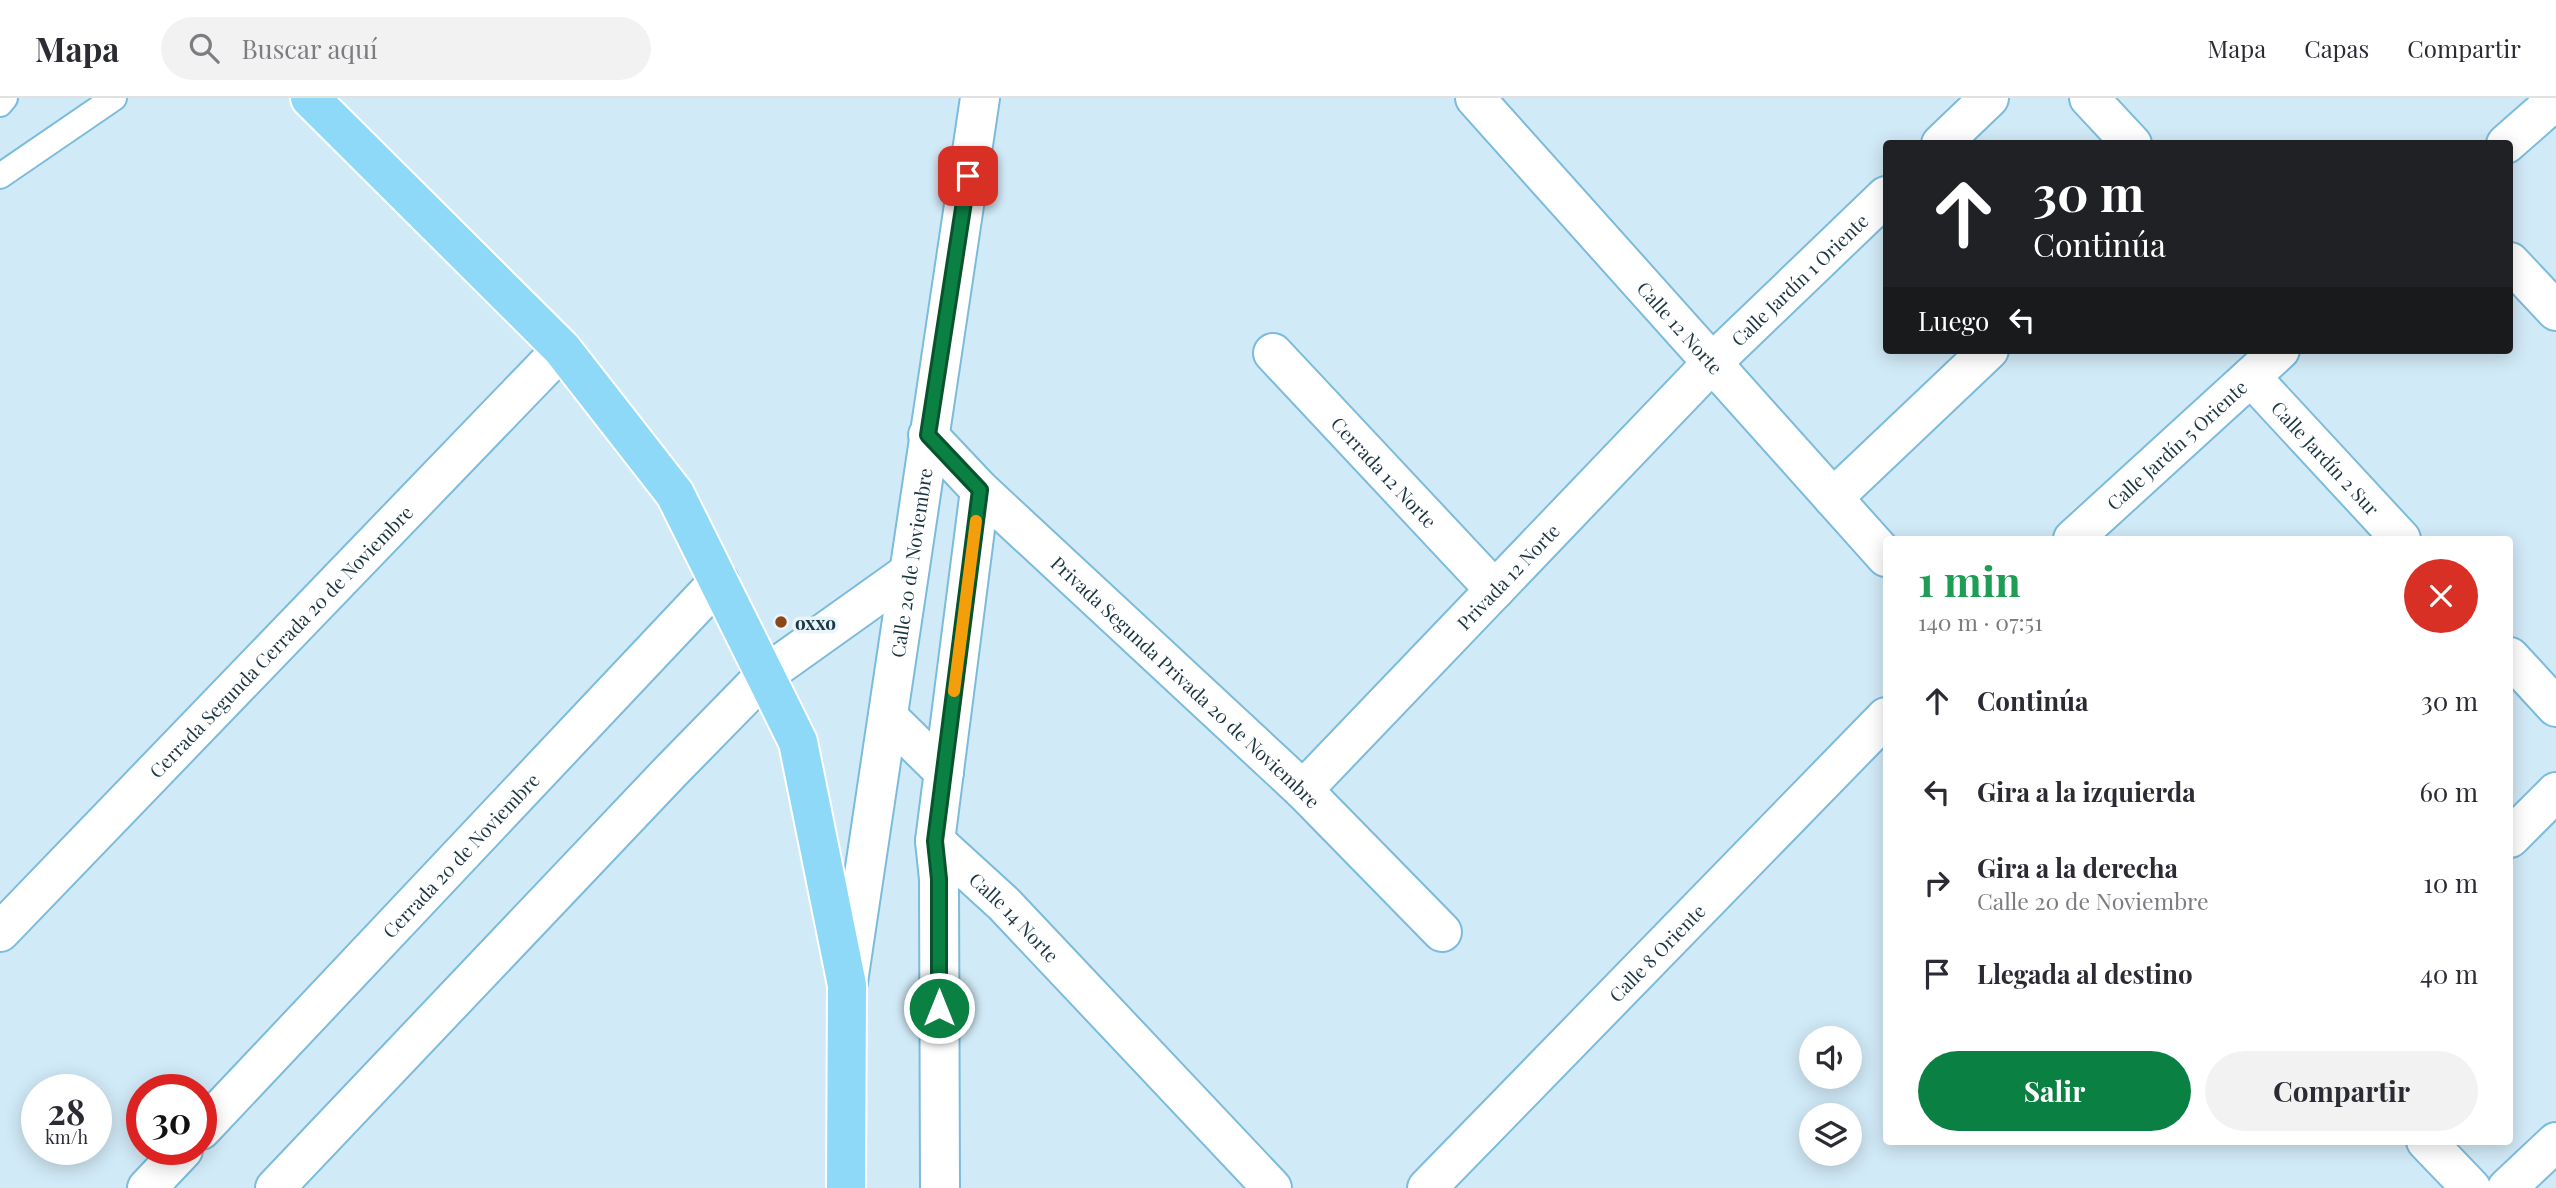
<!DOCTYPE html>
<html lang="es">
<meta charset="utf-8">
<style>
body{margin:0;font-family:"Playfair Display",serif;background:#f2f2f3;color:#2b2b33;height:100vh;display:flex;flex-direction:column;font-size:26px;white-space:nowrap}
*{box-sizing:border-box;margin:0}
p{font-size:23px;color:#7c7c81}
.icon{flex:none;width:38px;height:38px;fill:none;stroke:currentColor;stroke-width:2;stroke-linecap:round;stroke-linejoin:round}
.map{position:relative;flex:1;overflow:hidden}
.sheet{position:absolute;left:1883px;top:438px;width:630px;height:609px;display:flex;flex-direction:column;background:#fff;border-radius:7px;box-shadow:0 4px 18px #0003}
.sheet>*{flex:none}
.banner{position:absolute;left:1883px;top:42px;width:630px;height:214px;border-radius:7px;box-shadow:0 4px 18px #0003;background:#202124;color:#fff;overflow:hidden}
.controls{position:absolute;left:1799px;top:928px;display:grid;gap:14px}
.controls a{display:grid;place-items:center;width:63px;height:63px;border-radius:50%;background:#fff;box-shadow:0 4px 18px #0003;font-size:35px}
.speed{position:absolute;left:21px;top:976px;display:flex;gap:14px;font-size:35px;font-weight:700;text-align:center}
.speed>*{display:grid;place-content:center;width:91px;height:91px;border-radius:50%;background:#fff;box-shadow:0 4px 18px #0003;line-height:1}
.speed small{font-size:18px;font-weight:400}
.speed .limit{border:10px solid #d22;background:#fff;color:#111}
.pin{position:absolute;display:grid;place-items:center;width:60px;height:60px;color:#fff;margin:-30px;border-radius:14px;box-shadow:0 4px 10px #0006}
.me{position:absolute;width:77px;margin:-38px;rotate:0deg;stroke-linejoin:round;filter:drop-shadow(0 0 5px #0008)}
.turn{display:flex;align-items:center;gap:24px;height:147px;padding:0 35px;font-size:32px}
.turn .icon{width:91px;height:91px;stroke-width:2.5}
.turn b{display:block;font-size:49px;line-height:60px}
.then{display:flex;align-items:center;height:66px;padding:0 35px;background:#0003;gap:14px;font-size:26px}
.round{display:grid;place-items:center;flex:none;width:74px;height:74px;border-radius:37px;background:#f2f2f3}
.head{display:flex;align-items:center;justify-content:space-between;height:119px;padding:0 35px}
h1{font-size:42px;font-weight:700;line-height:52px;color:#1e9e55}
.button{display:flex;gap:14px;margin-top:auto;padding:14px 35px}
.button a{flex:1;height:80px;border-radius:42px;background:#0b8043;color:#fff;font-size:28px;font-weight:700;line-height:80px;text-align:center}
.button a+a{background:#f2f2f3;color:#2b2b33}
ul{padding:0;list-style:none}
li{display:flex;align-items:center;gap:21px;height:91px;padding:0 35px}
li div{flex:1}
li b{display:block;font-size:26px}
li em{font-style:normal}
header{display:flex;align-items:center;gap:42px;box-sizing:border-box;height:98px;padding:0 35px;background:#fff;border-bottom:2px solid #e1e1e2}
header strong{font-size:33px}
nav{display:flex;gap:38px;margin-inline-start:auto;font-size:24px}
.search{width:490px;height:63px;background:#f2f2f3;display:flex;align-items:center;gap:18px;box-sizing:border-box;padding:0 24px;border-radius:38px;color:#7c7c81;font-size:26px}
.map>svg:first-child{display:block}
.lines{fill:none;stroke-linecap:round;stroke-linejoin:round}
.lane-casing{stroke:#7bbbdb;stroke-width:28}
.street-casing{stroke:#7bbbdb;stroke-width:42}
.primary-casing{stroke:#fff;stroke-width:42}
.lane{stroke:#fff;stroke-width:24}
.street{stroke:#fff;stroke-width:38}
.primary{stroke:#8ed9f8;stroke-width:38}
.route-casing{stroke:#07532c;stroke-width:18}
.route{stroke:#0b8043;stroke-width:12}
.slow{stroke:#f59e0b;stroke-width:12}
.poi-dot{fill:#8b4719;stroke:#e8f5fb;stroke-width:2.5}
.labels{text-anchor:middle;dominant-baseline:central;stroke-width:7;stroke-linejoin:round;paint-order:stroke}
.street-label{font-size:19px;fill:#1b3642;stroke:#e8f5fb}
.poi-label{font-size:19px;font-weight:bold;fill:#1b3642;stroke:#e8f5fb;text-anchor:start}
</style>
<header>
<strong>Mapa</strong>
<div class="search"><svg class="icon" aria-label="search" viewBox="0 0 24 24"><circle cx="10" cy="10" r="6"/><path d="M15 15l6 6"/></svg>Buscar aquí</div>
<nav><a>Mapa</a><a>Capas</a><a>Compartir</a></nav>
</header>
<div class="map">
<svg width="2556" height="1090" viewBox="0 0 2556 1090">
<rect width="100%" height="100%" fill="#d1eaf7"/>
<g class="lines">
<defs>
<path id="lane" d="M0,6L5,0
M0,78L114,0"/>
<g id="street">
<path id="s1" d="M1475,0L1886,459"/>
<path d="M2089,0L2132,46"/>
<path d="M1941,46L1989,0"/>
<path d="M2506,46L2556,2"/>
<path d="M2510,164L2556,213"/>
<path id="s2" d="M1273,255L1495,492"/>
<path id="s3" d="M2251,279L2401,441"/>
<path id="s4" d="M928,337L980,392L1303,692L1442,834"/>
<path d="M1833,400L1989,252"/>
<path id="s5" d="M2073,441L2280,252"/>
<path d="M2510,559L2556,609"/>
<path d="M888,619L944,674"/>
<path id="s6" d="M1303,692L1712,265L1886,98"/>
<path d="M2510,740L2556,694"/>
<path id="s7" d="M935,743L1004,806L1272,1090"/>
<path id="s8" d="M0,834L562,251"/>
<path id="s9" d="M848,884L980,0"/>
<path id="s10" d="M201,1032L719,483"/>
<path d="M2426,1043L2471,1090"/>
<path d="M147,1090L183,1052"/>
<path d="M275,1090L671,673L765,577L908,475"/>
<path d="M940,1090L939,781L935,743L980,392"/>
<path id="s11" d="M1427,1090L1886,619"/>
<path d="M2507,1090L2556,1044"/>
</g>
<path id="primary" d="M310,0L562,251L675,396L765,577L798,644L847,887L846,1090"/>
</defs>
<!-- lane casing -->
<use href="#lane" class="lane-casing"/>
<!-- street casing -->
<use href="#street" class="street-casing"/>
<!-- primary casing -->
<use href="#primary" class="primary-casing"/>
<!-- lane -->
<use href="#lane" class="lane"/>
<!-- street -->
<use href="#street" class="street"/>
<!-- primary -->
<use href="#primary" class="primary"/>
</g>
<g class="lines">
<defs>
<path id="route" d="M939,910V781L935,743L980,392L928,337L968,78"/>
</defs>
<!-- route casing -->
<use href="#route" class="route-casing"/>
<!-- route -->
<use href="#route" class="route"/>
<!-- slow -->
<path class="slow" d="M954,593L976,423"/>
</g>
<!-- markers -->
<circle class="poi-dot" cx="781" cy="524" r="7"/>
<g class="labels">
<!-- street labels -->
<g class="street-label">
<text stroke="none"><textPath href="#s6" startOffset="712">Calle Jardín 1 Oriente</textPath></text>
<text stroke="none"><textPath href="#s1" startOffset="308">Calle 12 Norte</textPath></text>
<text stroke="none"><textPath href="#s5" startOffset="140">Calle Jardín 5 Oriente</textPath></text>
<text stroke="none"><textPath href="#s3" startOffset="110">Calle Jardín 2 Sur</textPath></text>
<text stroke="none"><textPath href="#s2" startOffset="163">Cerrada 12 Norte</textPath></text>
<text stroke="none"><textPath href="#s9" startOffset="424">Calle 20 de Noviembre</textPath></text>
<text stroke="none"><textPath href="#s6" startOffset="296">Privada 12 Norte</textPath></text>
<text stroke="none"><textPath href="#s8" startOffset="404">Cerrada Segunda Cerrada 20 de Noviembre</textPath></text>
<text stroke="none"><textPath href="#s4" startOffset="357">Privada Segunda Privada 20 de Noviembre</textPath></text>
<text stroke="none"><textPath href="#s10" startOffset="378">Cerrada 20 de Noviembre</textPath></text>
<text stroke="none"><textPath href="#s7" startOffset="110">Calle 14 Norte</textPath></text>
<text stroke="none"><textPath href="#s11" startOffset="329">Calle 8 Oriente</textPath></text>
</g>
<!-- poi labels -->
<g class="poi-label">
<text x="795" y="524">oxxo</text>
</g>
</g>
</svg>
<div class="controls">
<a><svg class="icon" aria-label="sound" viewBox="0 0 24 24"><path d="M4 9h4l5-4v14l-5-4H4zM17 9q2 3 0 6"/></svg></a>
<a><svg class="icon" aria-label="layers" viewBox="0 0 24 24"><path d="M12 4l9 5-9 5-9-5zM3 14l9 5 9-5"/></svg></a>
</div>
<div class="speed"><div>28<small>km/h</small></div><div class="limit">30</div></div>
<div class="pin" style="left:968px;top:78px;background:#d93025"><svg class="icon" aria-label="arrive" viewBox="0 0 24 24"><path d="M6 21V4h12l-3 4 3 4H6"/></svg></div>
<svg class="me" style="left:939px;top:910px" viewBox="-20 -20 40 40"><circle r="17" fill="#0b8043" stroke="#fff" stroke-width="3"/><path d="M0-11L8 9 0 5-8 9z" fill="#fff"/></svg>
<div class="banner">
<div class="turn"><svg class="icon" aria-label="ahead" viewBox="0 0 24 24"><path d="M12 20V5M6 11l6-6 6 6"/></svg><div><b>30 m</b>Continúa</div></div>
<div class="then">Luego<svg class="icon" aria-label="left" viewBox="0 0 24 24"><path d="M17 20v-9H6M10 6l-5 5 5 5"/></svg></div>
</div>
<section class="sheet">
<div class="head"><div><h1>1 min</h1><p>140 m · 07:51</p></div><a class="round" style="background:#d93025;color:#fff"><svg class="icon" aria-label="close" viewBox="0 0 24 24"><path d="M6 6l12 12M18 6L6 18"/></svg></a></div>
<ul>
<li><svg class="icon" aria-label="ahead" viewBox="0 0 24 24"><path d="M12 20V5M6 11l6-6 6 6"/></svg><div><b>Continúa</b></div><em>30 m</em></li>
<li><svg class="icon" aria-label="left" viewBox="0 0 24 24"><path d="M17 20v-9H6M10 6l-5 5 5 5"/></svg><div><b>Gira a la izquierda</b></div><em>60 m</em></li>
<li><svg class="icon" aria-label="right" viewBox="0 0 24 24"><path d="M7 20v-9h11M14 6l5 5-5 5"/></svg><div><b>Gira a la derecha</b><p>Calle 20 de Noviembre</p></div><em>10 m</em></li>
<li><svg class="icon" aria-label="arrive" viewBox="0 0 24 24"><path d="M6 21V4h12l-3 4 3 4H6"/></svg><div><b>Llegada al destino</b></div><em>40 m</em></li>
</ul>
<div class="button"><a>Salir</a><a>Compartir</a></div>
</section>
</div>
